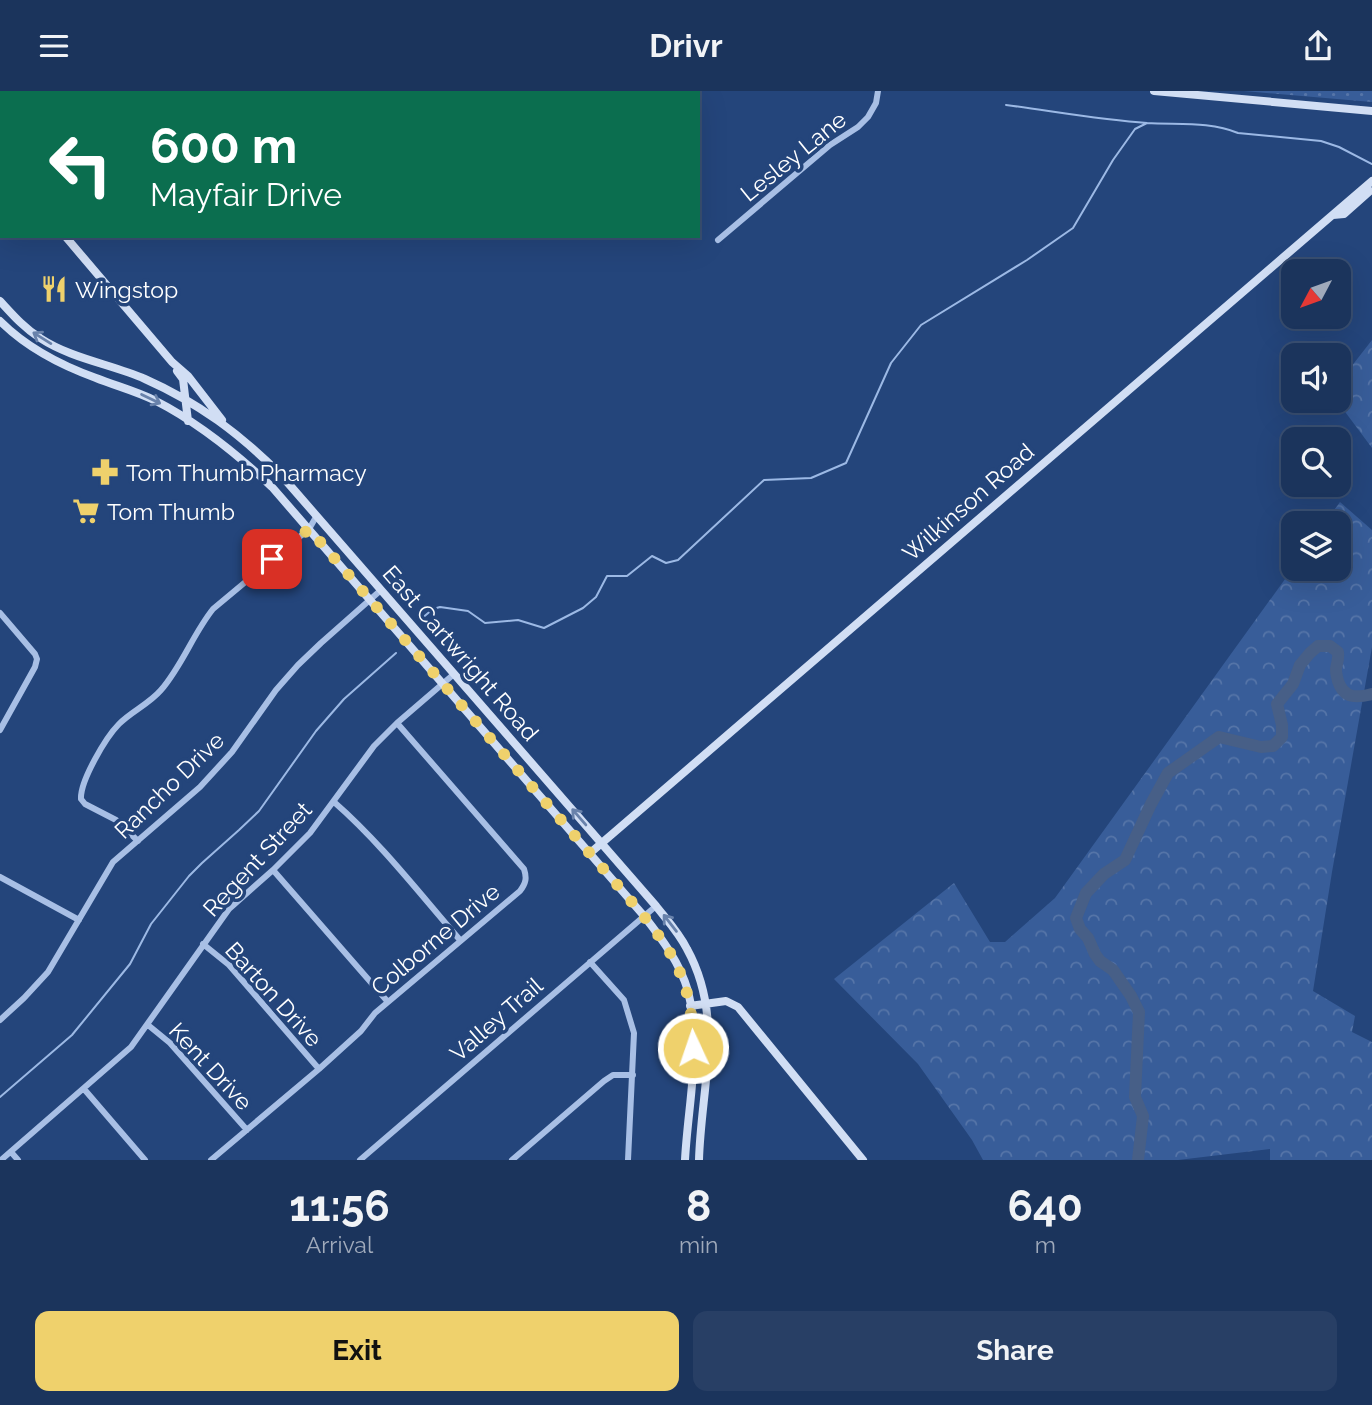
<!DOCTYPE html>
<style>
body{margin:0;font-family:Raleway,sans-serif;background:#283f65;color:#f1f3f6;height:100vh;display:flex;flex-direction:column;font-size:26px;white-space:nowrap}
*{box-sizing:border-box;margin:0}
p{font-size:23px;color:#a0aabb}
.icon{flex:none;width:38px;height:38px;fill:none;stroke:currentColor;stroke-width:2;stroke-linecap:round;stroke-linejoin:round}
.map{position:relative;height:1069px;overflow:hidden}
.panel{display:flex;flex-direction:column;background:#1b345c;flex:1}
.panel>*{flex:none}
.hud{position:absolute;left:0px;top:0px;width:700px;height:147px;box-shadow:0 7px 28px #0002,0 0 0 2px #394f72;background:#0b6e4f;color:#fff;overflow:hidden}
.needle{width:46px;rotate:229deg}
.controls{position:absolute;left:1281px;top:168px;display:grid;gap:14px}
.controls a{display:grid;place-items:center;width:70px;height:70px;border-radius:14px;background:#1b345c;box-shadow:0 7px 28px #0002,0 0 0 2px #394f72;font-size:35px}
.pin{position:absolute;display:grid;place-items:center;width:60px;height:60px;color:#fff;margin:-30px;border-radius:14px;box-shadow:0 4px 10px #0006}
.me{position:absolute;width:77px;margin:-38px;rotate:357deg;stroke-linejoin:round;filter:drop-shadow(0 0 5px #0008)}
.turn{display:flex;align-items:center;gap:24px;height:147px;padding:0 35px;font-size:32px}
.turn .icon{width:91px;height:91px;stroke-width:2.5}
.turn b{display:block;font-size:49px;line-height:60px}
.eta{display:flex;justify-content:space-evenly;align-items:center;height:119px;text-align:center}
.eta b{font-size:42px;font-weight:700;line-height:49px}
.primary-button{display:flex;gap:14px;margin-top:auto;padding:14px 35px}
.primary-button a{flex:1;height:80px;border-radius:14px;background:#efd16c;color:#111;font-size:28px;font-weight:700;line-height:80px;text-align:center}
.primary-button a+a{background:#283f65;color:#f1f3f6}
header{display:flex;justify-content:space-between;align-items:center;height:91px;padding:0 35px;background:#1b345c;font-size:32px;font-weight:700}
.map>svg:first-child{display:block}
.grass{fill:url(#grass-dots)}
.forest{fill:url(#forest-crowns)}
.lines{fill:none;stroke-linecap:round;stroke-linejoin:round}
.stream{stroke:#9cb9e5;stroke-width:2}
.river{stroke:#475f87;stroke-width:12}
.street{stroke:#a8bfe5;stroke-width:6}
.secondary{stroke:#d1def4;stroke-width:8}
.oneway{stroke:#6982ab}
.route{stroke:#efd16c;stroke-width:12;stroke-dasharray:0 21.6}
.labels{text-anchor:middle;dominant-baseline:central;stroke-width:7;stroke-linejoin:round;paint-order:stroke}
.street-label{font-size:23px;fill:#fff;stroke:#24457b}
.poi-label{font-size:23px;fill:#fff;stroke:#24457b;text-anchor:start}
</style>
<header><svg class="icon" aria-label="menu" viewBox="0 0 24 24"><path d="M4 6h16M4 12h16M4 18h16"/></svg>Drivr<svg class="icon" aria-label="share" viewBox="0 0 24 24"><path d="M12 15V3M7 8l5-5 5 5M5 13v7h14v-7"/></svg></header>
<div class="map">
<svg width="1372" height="1069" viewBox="0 0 1372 1069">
<defs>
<pattern id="grass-dots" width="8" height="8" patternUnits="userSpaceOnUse" patternTransform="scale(1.75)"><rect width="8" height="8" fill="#385d99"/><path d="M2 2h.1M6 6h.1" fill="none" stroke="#5675a8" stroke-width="1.8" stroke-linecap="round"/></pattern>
<pattern id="forest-crowns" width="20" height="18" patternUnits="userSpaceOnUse" patternTransform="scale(1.75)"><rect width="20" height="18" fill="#385d99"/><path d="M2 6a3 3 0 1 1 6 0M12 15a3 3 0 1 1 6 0" fill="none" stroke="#5675a8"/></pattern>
</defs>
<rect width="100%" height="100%" fill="#24457b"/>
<!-- grass -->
<path class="grass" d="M1244,0H1372V11Z"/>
<!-- forest -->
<path class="forest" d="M1372,249V357L1337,310H1339L1340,290Z
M1340,411L1372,439V556L1332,781L1313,900L1355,925L1352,941L1372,951V1069H1270V1058L1178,1069H983L972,1049L918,973L834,888L954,792L990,851H1005L1055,807L1293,477L1339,478V432H1325Z"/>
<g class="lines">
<!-- stream -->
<path class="stream" d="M1006,14C1052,20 1101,29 1147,32C1177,34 1210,30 1238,42L1321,50L1339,56L1372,73
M421,528L433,518L440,516L468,520L485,532L518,529L544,537L583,517L596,506L607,485H627L652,465L666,472L678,469L764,389L811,387L846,372L891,272L921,234L1027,169L1073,137L1113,69L1135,38L1147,32
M0,1006L72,944L130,873L151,833L189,785L202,772L239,739L259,720L316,640L344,608L396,562"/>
<!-- river -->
<path class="river" d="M1138,1069L1143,1025L1135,1006L1139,921L1131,905L1113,879L1100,870L1095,863L1088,847L1080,838L1076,827L1086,802L1104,783L1125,769L1151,713L1168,682L1219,646L1261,656L1273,655L1282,646V634L1277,613L1293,593L1300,574L1310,562L1318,555H1330L1338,561C1339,568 1337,571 1336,578C1336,584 1337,585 1338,590C1344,608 1357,607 1372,603"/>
<!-- street -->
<path class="street" d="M718,149L830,54L858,36L868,26L876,12L878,0
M0,522L35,563L37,568L35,576L0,639
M334,711C380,751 420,803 460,849
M138,750L116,729L85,713L81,708C80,690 106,646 119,633C132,620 149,613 161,599C182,575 193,543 213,518L309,438L316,426
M273,779L388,911
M0,786L79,829
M203,853L229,874L319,978
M590,871L624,909L634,942L628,1069
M0,929L24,907L48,881L113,771L200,696L232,661L276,599L298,574L321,552L381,499
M148,934L170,952L247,1039
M84,998L145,1069
M11,1061L18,1069
M1,1069L131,956L229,818L273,779L310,742L374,655L397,632L454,583
M211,1069L319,978L361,940L375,922L520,800C526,792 527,787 524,778L397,632
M360,1069L656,815
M512,1069L604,990L613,984H633"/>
<!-- secondary -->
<path class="secondary" d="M1154,0L1372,20
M144,2L146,0
M0,121L2,119
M1333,124L1344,123L1370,100
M0,135L2,134
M65,145L172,271L188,285L222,329
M0,210C12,223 24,237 40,247C72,268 111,273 145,288C199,312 240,343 281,384L656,815C667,829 679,842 687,858C725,927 701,996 699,1069
M0,230C27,257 60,274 96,287C116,295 136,300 156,310C199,332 237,363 272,396L644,825C662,848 680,872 688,900C702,955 688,1013 685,1069
M177,280L183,288L188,330
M589,763L1372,90
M690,915L726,910L738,916L863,1069"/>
</g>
<!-- one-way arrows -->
<defs><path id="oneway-shaft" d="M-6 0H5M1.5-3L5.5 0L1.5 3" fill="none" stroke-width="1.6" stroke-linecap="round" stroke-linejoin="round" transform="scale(1.75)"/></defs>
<g class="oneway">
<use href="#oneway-shaft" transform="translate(42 247) rotate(-148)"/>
<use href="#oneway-shaft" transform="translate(151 308) rotate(26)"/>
<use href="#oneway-shaft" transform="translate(579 726) rotate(-131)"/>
<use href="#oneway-shaft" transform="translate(670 832) rotate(-128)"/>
</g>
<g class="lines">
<!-- route -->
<path class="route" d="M272,468L309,438L626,804C670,856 693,885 693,957"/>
</g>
<!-- icons -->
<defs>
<symbol id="restaurant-bare" viewBox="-9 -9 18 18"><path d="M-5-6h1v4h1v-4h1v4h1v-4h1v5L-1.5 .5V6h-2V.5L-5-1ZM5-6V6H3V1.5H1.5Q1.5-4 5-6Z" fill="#efd16c" stroke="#24457b" stroke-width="2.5" paint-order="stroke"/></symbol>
<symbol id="pharmacy-bare" viewBox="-9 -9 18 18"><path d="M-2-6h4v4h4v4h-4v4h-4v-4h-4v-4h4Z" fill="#efd16c" stroke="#24457b" stroke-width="2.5" paint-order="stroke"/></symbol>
<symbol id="supermarket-bare" viewBox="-9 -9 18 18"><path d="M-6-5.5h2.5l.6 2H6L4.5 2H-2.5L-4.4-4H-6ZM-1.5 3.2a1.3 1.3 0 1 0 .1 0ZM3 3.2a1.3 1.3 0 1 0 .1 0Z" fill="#efd16c" stroke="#24457b" stroke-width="2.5" paint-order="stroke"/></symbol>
</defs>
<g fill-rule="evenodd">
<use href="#restaurant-bare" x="35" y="179" width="38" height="38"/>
<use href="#pharmacy-bare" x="86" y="362" width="38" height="38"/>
<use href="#supermarket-bare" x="67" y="401" width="38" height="38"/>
</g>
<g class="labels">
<!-- street labels -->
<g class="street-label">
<text transform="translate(793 65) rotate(-39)">Lesley Lane</text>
<text transform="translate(968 411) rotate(-41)">Wilkinson Road</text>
<text transform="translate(461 562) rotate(49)">East Cartwright Road</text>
<text transform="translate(169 694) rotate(-44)">Rancho Drive</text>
<text transform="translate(257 768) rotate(-47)">Regent Street</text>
<text transform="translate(435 848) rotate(-40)">Colborne Drive</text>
<text transform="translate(274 903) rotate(48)">Barton Drive</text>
<text transform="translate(496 928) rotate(-41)">Valley Trail</text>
<text transform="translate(211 975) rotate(47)">Kent Drive</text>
</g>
<!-- poi labels -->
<g class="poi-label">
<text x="75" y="198">Wingstop</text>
<text x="126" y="381">Tom Thumb Pharmacy</text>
<text x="107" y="420">Tom Thumb</text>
</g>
</g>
</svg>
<div class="controls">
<a><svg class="needle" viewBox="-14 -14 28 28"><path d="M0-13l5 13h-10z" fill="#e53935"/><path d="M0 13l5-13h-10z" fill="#a0aabb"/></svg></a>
<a><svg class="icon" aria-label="sound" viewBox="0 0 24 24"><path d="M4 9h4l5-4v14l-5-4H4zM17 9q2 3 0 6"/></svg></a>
<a><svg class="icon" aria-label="search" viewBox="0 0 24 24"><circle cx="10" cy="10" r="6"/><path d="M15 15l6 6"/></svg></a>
<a><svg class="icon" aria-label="layers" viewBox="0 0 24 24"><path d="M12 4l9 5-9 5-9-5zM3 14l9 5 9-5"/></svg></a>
</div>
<div class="pin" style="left:272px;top:468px;background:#d93025"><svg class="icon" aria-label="arrive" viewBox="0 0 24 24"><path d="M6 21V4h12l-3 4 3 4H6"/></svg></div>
<svg class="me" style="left:693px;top:957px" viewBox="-20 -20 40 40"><circle r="17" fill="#efd16c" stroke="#fff" stroke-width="3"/><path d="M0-11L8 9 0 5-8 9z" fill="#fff"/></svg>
<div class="hud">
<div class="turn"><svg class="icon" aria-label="left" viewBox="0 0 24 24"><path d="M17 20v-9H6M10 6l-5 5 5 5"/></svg><div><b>600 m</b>Mayfair Drive</div></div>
</div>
</div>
<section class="panel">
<div class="eta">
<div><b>11:56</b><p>Arrival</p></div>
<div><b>8</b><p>min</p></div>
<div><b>640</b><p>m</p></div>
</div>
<div class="primary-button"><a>Exit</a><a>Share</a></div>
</section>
